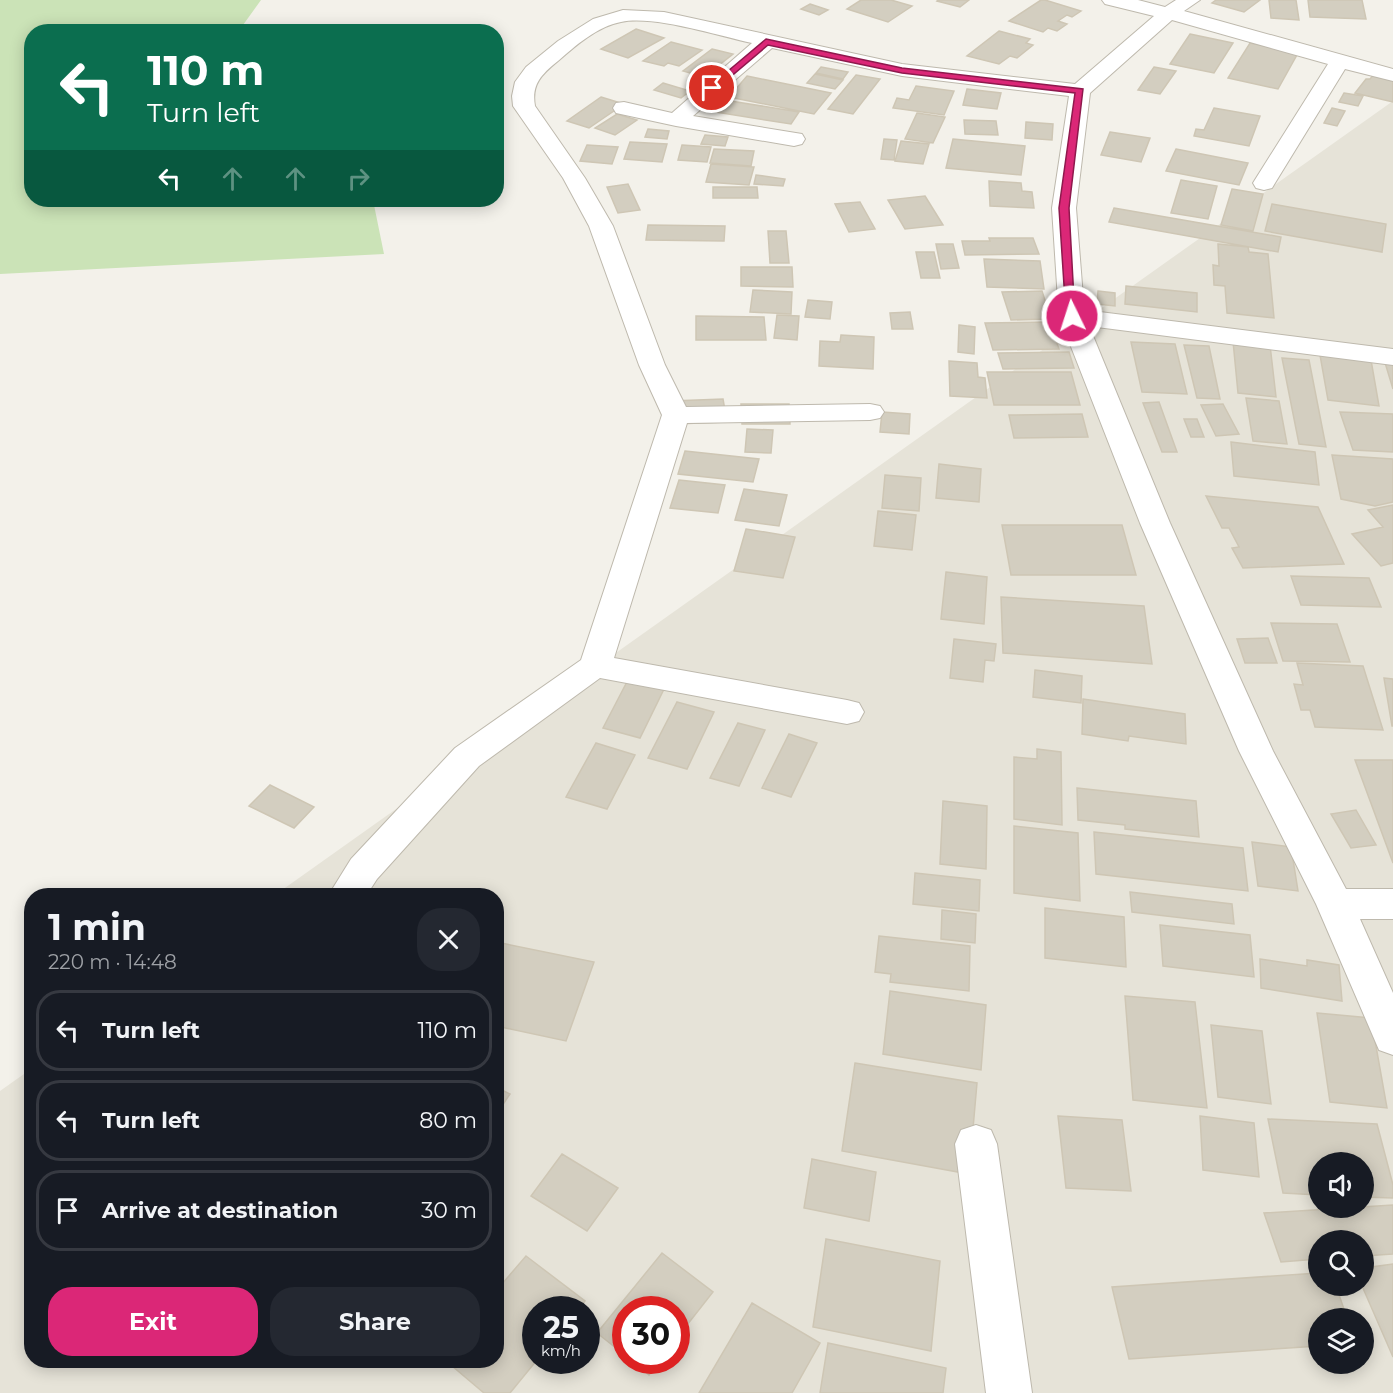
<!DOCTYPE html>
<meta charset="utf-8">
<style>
body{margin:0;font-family:Montserrat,sans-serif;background:#242831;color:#f1f3f6;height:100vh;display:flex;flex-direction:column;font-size:22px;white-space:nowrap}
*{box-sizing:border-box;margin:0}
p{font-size:20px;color:#9ea1a6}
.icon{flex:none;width:33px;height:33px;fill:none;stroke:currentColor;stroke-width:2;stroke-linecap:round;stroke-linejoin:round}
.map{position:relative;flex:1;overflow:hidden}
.sheet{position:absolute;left:24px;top:888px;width:480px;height:480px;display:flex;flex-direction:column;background:#171b24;border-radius:24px;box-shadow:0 3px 15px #0003}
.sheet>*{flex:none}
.hud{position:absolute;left:24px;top:24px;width:480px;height:183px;border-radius:24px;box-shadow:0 3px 15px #0003;background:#0b6e4f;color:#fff;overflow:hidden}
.buttons{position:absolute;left:1308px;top:1152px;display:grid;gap:12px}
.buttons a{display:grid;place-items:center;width:66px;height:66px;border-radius:50%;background:#171b24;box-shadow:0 3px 15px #0003;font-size:30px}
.speed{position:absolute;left:522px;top:1296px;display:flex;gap:12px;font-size:30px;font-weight:700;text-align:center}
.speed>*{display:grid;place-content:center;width:78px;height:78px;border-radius:50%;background:#171b24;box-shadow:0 3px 15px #0003;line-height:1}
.speed small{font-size:15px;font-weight:400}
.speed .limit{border:9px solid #d22;background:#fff;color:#111}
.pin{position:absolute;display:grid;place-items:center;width:51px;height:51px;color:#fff;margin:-26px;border:3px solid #fff;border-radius:50%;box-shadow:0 2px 6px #0007}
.me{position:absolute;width:66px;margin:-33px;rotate:356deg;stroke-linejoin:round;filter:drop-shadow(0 0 4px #0008)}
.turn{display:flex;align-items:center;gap:21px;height:126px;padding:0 24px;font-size:27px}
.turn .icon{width:78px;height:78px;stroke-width:2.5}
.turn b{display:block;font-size:42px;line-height:51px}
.lanes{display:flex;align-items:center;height:57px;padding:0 24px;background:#0003;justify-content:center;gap:30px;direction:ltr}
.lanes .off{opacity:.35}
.round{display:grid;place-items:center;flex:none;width:63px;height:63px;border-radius:24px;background:#242831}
.overview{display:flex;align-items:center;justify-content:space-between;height:102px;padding:0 24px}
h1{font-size:36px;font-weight:700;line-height:45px}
.button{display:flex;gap:12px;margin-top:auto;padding:12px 24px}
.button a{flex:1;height:69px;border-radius:24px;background:#db2777;color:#fff;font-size:24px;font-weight:700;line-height:69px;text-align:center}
.button a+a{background:#242831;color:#f1f3f6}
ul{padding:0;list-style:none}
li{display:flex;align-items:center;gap:18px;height:81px;margin:0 12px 9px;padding:0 12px;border:3px solid #363941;border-radius:24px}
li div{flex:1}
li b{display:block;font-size:22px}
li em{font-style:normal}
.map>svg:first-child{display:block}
.residential{fill:#e6e3d8;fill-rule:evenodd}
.green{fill:#cbe3b7}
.building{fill:#d3cec0;stroke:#cec6b4;stroke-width:1.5}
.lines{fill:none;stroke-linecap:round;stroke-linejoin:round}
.minor-casing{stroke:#beb9ad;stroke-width:2}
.minor{fill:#fff;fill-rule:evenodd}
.route{fill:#db2777;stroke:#8e194d;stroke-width:1.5}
</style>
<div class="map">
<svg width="1393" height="1393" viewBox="0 0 1393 1393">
<rect width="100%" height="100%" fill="#f3f1ea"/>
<!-- residential -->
<path class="residential" d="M1393,101V1393H0V1091L31,1069L32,1360H496V896L275,895ZM1318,1162H1364V1208H1318ZM1318,1240H1364V1286H1318ZM536,1310H586V1360H536ZM626,1310H676V1360H626ZM1318,1318H1364V1364H1318Z"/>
<!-- green -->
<path class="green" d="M0,0H261L243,25L253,31L32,32V200H373L384,254L0,274Z"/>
<!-- building -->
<path class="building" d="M861,0H891L912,6L888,22L847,9Z
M938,0H969L960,7L937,1Z
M1041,0H1045L1081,11L1072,17L1067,15L1058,21L1067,24L1057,31L1048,28L1043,32L1009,21Z
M1216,0H1260L1244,12L1212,3Z
M1269,0H1296L1299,20L1271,18Z
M1308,0H1362L1366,19L1310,17Z
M810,4L828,10L819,15L801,9Z
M636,29L664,38L628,58L601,49Z
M999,31L1030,39L1026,43L1033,45L1017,58L1010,56L999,64L967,56Z
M1190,34L1233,43L1214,73L1170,64Z
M671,42L702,50L679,66L668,63L664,66L643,61Z
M1250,43L1298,53L1278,89L1228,78Z
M712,49L733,54L704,77L683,71Z
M821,67L848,72L843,79L816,73Z
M1154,67L1176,71L1160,94L1138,90Z
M1375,73L1393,77V102L1355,93L1366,79H1370Z
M815,74L843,80L835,89L807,83Z
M856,75L880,79L853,114L828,109Z
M747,76L831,93L814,114L729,97Z
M663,83L690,91L681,98L654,90Z
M916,86L954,91L944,115L893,108L897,98L909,100Z
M967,89L1001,93L997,109L963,105Z
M1344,93L1363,96L1358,106L1339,102Z
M601,97L624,104L589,128L567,121Z
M718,99L799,112L791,124L709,111Z
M1214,108L1260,116L1249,146L1194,136L1196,129L1204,130Z
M1332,108L1345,111L1337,126L1324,123Z
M917,113L945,117L933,143L905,139Z
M617,114L637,120L615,135L595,128Z
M964,120L996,121L998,135L965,134Z
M1026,122L1053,124L1052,140L1025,138Z
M648,129L669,131L667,139L645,137Z
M1110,132L1150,138L1141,162L1101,155Z
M705,135L728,137L725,146L701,144Z
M884,139L897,140L894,160L881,159Z
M953,139L1025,146L1021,175L946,168Z
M901,141L929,144L923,164L895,161Z
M630,142L667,144L662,162L624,159Z
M587,145L618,147L612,164L580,161Z
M682,145L711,147L707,162L678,160Z
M714,149L754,151L751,166L710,163Z
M1176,149L1248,163L1239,185L1166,171Z
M711,164L754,167L749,185L706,182Z
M756,175L785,179L783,186L754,184Z
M1181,180L1217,186L1208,219L1171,213Z
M989,181L1021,183L1022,191L1032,192L1034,208L990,206Z
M628,184L640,210L618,213L607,187Z
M713,187H757L758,198H713Z
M1232,189L1263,194L1253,231L1221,225Z
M925,196L943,225L905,229L888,200Z
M860,202L875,229L849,232L835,204Z
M1272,204L1386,224L1382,252L1265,231Z
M1114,208L1281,237L1278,252L1109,222Z
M648,225L725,226L724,241L646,240Z
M768,231H786L789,263H770Z
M989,238H1033L1039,254L965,255L962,241H990Z
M936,244H953L959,268L941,269Z
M1218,244L1248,247L1249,252L1268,254L1274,318L1227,313L1225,286L1214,285L1213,265L1219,266Z
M916,252H934L940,278H921Z
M984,259L1040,261L1044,289L987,287Z
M741,267H792L793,287L741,286Z
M1126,286L1197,293V312L1125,304Z
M753,290L792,292L791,314L750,312Z
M1042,291L1051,319L1011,320L1002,292Z
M1098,291L1115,293V306L1097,304Z
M808,300L832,302L830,319L805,317Z
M910,312L913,329H892L890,313Z
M777,315L799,316L797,340L774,338Z
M696,316L764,317L766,340H696Z
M1049,322L1059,349L993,350L985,323Z
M959,325L975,327L974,354L958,352Z
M841,335L874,337L873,369L819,366L820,341L840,342Z
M1233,341L1270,345L1276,397L1238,393Z
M1131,342L1175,344L1187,394L1142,392Z
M1184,345L1209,346L1220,399L1197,398Z
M1069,352L1074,368L1003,369L998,353Z
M1320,355L1371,360L1379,406L1328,400Z
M1383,356H1393V389Z
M1282,358L1309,360L1326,447L1299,444Z
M949,361L977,363L978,377L985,378L987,398L950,396Z
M987,372H1071L1080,405H994Z
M1246,398L1279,401L1287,444L1253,441Z
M723,399L727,422L674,424L671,401Z
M1159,402L1177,452H1162L1143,403Z
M741,404H789L790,424H742Z
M1223,404L1239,434L1216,436L1201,405Z
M882,412L910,414L909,434L880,432Z
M1340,412L1393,414V452L1353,450Z
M1082,414L1088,437L1014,438L1009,415Z
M1184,419H1197L1204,437H1191Z
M747,429L773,430L771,453L745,452Z
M1231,442L1315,452L1319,485L1234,476Z
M685,451L759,459L753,482L678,474Z
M1332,455L1393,459V502L1375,506L1341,499Z
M939,464L981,469L979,502L936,498Z
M885,475L921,478L919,511L882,508Z
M679,480L725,485L718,513L670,508Z
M744,489L787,495L779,526L735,520Z
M1206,496L1318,507L1344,564L1243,568L1232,548L1239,547L1229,528H1222Z
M1393,505V563L1381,566L1352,534L1383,527L1368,510Z
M878,511L916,515L912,550L874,546Z
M1002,525H1122L1136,575H1011Z
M746,529L795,537L783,578L734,571Z
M946,572L987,577L984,624L941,619Z
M1291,576L1369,578L1381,607L1301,605Z
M1001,597L1144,606L1152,664L1003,653Z
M1271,623L1337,624L1350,662L1283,661Z
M1268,638L1277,663H1245L1237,639Z
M954,639L996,644L994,661L985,660L983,682L950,678Z
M1297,663L1363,666L1383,730L1315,727L1310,710H1301L1294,684L1303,685Z
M1035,670L1082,676L1081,703L1033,697Z
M631,674L667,683L640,738L603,728Z
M1384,678L1393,679V726H1392Z
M1083,699L1185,714L1186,744L1129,736L1128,741L1082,734Z
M677,702L714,712L687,769L648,758Z
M738,723L765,730L739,786L710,778Z
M789,734L817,743L791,797L762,788Z
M596,743L635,755L607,809L566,797Z
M1037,749L1061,752L1062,825L1014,819V757L1037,759Z
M1355,760H1393V863Z
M270,785L314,807L294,828L249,806Z
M1077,788L1196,801L1199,837L1125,829V825L1078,820Z
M943,801L987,806L986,869L940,864Z
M1356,810L1376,845L1351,848L1331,814Z
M1014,826L1078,833L1080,901L1014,893Z
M1094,832L1243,848L1248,891L1096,874Z
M1252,842L1291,847L1298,891L1258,886Z
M915,873L980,880L979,911L913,904Z
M1130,892L1232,904L1234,924L1132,912Z
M1045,908L1124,917L1126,967L1045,958Z
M942,910L976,914L975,943L941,939Z
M1160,925L1250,935L1254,977L1163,966Z
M879,936L970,946L969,991L890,982L891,974L875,972Z
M496,942L594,962L566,1041L496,1026Z
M1260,959L1307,966V960L1339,965L1342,1001L1261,988Z
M890,991L986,1005L981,1070L883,1054Z
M1125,996L1195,1002L1207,1108L1133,1100Z
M1317,1013L1371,1018L1387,1108L1330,1102Z
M1211,1025L1262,1031L1271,1104L1218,1097Z
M855,1063L977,1083L969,1174L842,1151Z
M496,1087L510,1094L496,1115Z
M1058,1116L1122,1120L1131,1191L1066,1188Z
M1200,1116L1254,1123L1259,1177L1203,1170Z
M1268,1119L1377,1124L1393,1185V1198L1364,1197V1162H1318V1195L1283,1193Z
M562,1154L618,1188L587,1231L531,1196Z
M812,1159L876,1172L869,1221L804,1208Z
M1393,1205V1254L1364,1256V1240H1318V1259L1281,1262L1264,1213Z
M826,1239L940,1261L931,1351L813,1327Z
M662,1253L713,1292L676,1339V1310H626V1356L597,1333Z
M526,1256L585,1301L578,1310H536L537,1360L510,1393H484L445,1360H496V1291Z
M1393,1264V1357L1362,1286L1364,1268Z
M1318,1273V1286H1336L1347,1318H1318V1346L1129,1359L1112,1287Z
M752,1303L820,1343L792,1393H699Z
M828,1343L946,1368L943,1393H820Z
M631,1360H660L649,1375Z"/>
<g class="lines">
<defs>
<path id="minor" d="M1102,0H1138L1165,7L1176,0H1200L1184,11L1393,69V81L1345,69L1275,183L1272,188L1264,190L1256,188L1253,183L1328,64L1172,20L1090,93L1076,208L1084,310L1393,349V365L1089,326L1170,523L1273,751L1346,889H1393V919H1360L1393,993V1055L1379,1050L1316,904L1239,751L1140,523L1059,316L1052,208L1069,96L902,76L772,48L693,116L802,134L805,139L802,144L794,146L676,126L616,113L613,108L616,103L624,102L672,113L752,43C718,36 655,15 621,22C598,26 575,46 558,61C542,74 531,84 535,106L585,178L613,226L665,365L686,407L870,404L880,406L884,412L880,418L870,420L687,423L614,658L847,700L859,703L864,712L859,721L847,724L600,678L479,766L377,879L366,896H328L351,859L455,748L581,660L662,415L639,365L589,226L563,178L513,106L512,96L515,82L526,67L558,41L593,19L623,10L664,12L902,64L1075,84L1154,16L1105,4Z
M976,1125L991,1130L997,1144L1032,1393H986L955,1144L961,1130Z"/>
</defs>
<!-- minor casing -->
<use href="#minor" class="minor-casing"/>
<!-- minor -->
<use href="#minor" class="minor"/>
</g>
<!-- route -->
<path class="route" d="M766,39L902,68L1083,89L1069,208L1075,318L1066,316L1059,208L1075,93L902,73L768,45L715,90H709V87Z"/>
</svg>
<div class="buttons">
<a><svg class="icon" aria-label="sound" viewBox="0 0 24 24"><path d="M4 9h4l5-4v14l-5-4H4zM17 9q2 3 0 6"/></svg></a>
<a><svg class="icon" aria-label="search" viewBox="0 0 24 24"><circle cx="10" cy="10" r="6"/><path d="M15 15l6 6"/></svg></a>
<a><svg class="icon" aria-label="layers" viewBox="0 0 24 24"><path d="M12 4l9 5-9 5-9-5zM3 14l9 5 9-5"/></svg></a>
</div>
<div class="speed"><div>25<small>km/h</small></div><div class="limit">30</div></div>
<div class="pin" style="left:712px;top:88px;background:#d93025"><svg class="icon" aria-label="arrive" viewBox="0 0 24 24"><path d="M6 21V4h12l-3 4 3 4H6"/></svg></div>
<svg class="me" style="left:1072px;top:316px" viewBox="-20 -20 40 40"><circle r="17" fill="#db2777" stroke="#fff" stroke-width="3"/><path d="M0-11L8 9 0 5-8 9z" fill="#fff"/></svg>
<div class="hud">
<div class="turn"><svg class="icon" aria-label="left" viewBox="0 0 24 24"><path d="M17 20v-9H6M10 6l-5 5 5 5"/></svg><div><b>110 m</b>Turn left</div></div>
<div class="lanes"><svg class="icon" aria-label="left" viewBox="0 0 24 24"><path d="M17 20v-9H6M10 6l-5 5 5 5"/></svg><svg class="icon off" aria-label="ahead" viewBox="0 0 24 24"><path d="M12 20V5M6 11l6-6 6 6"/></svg><svg class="icon off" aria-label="ahead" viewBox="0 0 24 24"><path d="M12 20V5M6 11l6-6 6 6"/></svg><svg class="icon off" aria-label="right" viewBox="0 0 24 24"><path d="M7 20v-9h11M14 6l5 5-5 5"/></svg></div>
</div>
<section class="sheet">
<div class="overview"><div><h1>1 min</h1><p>220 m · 14:48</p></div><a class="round"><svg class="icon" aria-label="close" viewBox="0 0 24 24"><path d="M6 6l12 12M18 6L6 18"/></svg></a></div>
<ul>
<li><svg class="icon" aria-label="left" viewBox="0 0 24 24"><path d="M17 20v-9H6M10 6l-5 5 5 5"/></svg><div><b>Turn left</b></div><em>110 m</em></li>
<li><svg class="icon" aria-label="left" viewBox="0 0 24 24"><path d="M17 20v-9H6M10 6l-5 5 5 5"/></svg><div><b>Turn left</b></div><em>80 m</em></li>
<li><svg class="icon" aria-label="arrive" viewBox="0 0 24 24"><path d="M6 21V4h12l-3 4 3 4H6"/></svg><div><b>Arrive at destination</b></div><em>30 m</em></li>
</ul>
<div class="button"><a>Exit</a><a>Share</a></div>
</section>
</div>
